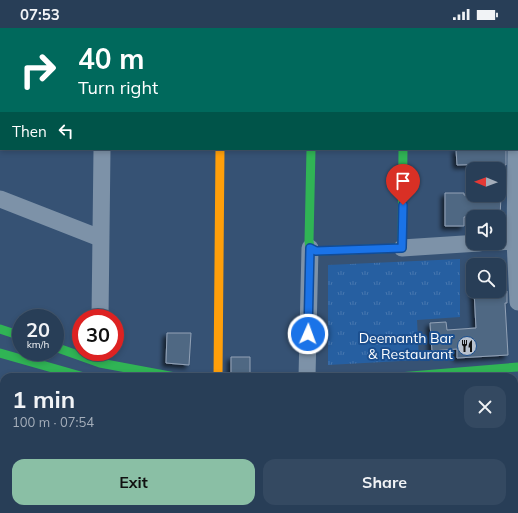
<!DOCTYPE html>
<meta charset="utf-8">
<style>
body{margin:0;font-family:Mulish,sans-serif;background:#344961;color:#f1f3f6;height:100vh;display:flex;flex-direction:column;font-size:15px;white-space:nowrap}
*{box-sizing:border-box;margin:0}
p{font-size:13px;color:#a5aeba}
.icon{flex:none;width:22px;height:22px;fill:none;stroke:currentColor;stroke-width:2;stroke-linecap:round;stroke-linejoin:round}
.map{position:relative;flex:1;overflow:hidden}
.drawer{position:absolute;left:0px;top:345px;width:518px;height:140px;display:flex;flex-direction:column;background:#283e57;border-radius:12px 12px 0 0;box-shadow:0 2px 6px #0003,0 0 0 1px #44576d}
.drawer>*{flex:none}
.top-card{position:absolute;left:0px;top:0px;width:518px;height:122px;box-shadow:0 2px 6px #0003,0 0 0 1px #44576d;background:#00695c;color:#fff;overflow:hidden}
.needle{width:26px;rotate:271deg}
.controls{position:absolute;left:466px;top:134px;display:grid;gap:8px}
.controls a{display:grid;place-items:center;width:40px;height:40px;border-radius:8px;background:#283e57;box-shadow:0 2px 6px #0003,0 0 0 1px #44576d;font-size:20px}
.speed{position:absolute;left:12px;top:281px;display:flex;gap:8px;font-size:20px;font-weight:700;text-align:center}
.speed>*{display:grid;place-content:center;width:52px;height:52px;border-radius:50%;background:#283e57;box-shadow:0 2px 6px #0003,0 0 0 1px #44576d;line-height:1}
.speed small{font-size:10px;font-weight:400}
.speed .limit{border:6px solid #d22;background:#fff;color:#111}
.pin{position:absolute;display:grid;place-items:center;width:34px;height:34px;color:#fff;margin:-41px -17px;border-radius:50% 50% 50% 0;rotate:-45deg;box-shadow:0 0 4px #0007}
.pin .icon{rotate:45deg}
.me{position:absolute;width:44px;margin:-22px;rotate:2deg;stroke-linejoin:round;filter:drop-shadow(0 0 3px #0008)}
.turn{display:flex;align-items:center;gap:14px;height:84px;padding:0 12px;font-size:18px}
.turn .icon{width:52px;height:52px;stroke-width:2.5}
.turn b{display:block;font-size:28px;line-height:34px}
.then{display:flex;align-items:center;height:38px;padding:0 12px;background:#0003;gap:8px;font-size:15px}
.round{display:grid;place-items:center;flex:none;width:42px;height:42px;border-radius:12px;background:#344961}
.headline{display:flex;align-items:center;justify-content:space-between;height:68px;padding:0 12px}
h1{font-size:24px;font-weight:700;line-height:30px}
.primary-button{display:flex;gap:8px;margin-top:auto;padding:8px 12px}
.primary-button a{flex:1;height:46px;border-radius:12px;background:#8abfa5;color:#111;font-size:16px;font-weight:700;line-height:46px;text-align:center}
.primary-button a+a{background:#344961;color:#f1f3f6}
.status{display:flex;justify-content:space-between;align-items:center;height:28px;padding:0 20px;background:#283e57;direction:ltr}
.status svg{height:11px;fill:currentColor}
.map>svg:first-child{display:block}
.grass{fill:url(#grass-tufts)}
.garden{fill:#265fa1}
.building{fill:#506783;stroke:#92a2b6;filter:url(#shadow)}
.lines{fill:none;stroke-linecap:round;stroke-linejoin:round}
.path{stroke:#7d92a8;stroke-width:2.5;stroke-dasharray:2 3;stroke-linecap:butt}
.street{stroke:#7d92a8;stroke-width:17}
.fast{stroke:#30b455;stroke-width:9}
.slow{stroke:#ff9f0a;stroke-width:9}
.route-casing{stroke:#114b97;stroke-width:10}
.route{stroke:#1a73e8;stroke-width:7}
.labels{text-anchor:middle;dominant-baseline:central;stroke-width:4;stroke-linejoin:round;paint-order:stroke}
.poi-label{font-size:14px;fill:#fff;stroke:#1b4f8f;text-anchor:end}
</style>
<div class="status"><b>07:53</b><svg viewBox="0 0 49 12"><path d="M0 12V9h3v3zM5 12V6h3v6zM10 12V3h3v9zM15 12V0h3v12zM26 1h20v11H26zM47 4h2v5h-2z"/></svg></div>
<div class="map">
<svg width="518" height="485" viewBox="0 0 518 485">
<defs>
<pattern id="grass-tufts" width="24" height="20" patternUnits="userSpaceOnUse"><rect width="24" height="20" fill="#265fa1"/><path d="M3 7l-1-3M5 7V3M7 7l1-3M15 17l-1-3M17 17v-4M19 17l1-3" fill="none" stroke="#4777af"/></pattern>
<filter id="shadow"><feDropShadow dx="-3.5" dy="3.5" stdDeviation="2" flood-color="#0009"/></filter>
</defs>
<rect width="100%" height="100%" fill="#365274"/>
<!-- grass -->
<path class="grass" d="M460,231V289L417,292L419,332L328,337V237Z"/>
<!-- garden -->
<path class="garden" d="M514,456H518V485H427L432,481H514Z"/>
<!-- building -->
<path class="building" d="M456,121H506V137L492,138V136L457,137Z
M445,165H464V167L501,168L500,189H464V198H445Z
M474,263H507V275H505L508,327L457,330V321L432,323L430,295L446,294L447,302L476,300Z
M167,305H191L189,337L166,335Z
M231,329H250V346H231Z"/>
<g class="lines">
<!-- path -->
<path class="path" d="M514,423L518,422
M371,485L373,481"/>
<!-- street -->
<path class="street" d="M104,1V0
M222,1V0
M314,1V0
M404,1V0
M517,1V0
M516,121L515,213L518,274
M0,171L100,210
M499,214L518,212
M402,220L479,215
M100,290L102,121
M307,349L310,220"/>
<!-- fast -->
<path class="fast" d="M311,121L309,213L310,220L316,223L402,220L403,121
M0,301L21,308
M55,319L100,335L175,349
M0,325L84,349
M399,349L518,339"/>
<!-- slow -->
<path class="slow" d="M218,349L220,121
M514,359H518"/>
</g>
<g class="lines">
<defs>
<path id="route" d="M308,306L310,220L316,223L402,220L403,177"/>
</defs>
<!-- route casing -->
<use href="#route" class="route-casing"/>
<!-- route -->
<use href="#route" class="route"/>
</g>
<!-- icons -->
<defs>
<symbol id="restaurant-disc" viewBox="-11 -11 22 22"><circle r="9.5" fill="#b9c2ce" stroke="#1b4f8f"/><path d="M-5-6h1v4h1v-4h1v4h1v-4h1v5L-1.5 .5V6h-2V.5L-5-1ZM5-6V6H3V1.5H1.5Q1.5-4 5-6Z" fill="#111"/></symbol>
</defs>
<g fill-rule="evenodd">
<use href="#restaurant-disc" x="456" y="307" width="22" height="22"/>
</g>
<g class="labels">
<!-- poi labels -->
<g class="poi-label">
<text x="453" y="310">Deemanth Bar<tspan x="453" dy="16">&amp; Restaurant</tspan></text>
</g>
</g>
</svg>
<div class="controls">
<a><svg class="needle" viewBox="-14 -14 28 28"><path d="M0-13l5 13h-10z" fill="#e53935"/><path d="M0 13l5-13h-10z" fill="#a5aeba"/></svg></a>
<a><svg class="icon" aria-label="sound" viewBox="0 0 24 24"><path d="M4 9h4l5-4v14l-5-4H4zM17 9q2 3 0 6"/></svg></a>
<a><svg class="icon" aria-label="search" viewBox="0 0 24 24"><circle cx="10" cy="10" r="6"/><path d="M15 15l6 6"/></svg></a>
</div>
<div class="speed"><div>20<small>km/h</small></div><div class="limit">30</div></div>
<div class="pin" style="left:403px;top:177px;background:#d93025"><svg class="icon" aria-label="arrive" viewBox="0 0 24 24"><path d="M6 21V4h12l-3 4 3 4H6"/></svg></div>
<svg class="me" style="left:308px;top:306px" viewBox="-20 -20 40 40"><circle r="17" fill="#1a73e8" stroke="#fff" stroke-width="3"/><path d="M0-11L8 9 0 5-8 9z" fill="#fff"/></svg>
<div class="top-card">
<div class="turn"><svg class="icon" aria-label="right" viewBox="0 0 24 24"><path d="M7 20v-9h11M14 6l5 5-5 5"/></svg><div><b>40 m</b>Turn right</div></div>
<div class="then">Then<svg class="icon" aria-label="left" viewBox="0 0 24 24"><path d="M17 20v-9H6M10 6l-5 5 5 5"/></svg></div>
</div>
<section class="drawer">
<div class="headline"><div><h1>1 min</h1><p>100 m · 07:54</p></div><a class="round"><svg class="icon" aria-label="close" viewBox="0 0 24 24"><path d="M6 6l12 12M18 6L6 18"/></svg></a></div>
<div class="primary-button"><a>Exit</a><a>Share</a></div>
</section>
</div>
